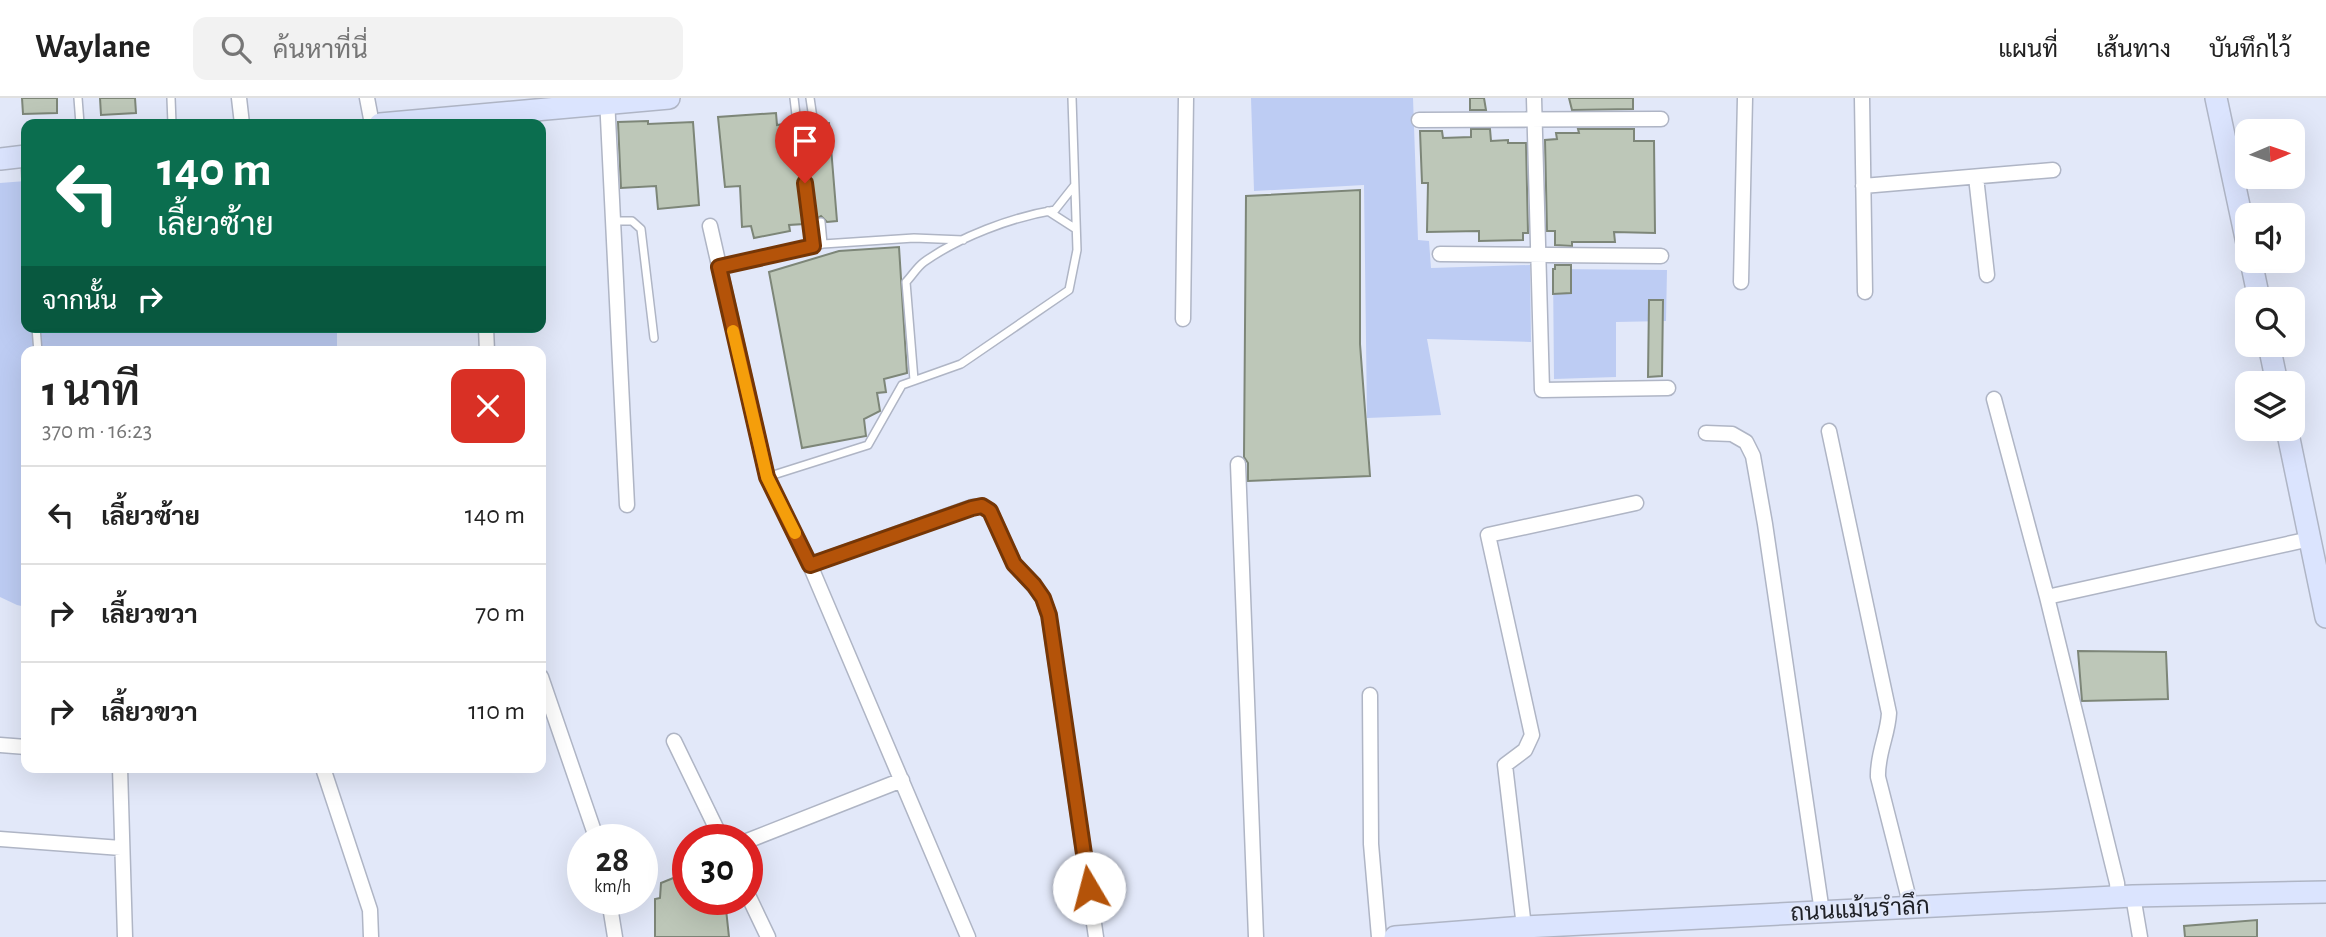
<!DOCTYPE html>
<html lang="th">
<meta charset="utf-8">
<style>
body{margin:0;font-family:"Alegreya Sans",Sarabun,sans-serif;background:#f2f2f2;color:#222;height:100vh;display:flex;flex-direction:column;font-size:26px;white-space:nowrap}
*{box-sizing:border-box;margin:0}
p{font-size:23px;color:#767676}
.icon{flex:none;width:38px;height:38px;fill:none;stroke:currentColor;stroke-width:2;stroke-linecap:round;stroke-linejoin:round}
.map{position:relative;flex:1;overflow:hidden}
.side{position:absolute;left:21px;top:248px;width:525px;height:427px;display:flex;flex-direction:column;background:#fff;border-radius:14px;box-shadow:0 7px 28px #0002}
.side>*{flex:none}
.guide{position:absolute;left:21px;top:21px;width:525px;height:214px;border-radius:14px;box-shadow:0 7px 28px #0002;background:#0b6e4f;color:#fff;overflow:hidden}
.needle{width:46px;rotate:88deg}
.buttons{position:absolute;left:2235px;top:21px;display:grid;gap:14px}
.buttons a{display:grid;place-items:center;width:70px;height:70px;border-radius:14px;background:#fff;box-shadow:0 7px 28px #0002;font-size:35px}
.speed{position:absolute;left:567px;top:726px;display:flex;gap:14px;font-size:35px;font-weight:700;text-align:center}
.speed>*{display:grid;place-content:center;width:91px;height:91px;border-radius:50%;background:#fff;box-shadow:0 7px 28px #0002;line-height:1}
.speed small{font-size:18px;font-weight:400}
.speed .limit{border:10px solid #d22;background:#fff;color:#111}
.pin{position:absolute;display:grid;place-items:center;width:60px;height:60px;color:#fff;margin:-72px -30px;border-radius:50% 50% 50% 0;rotate:-45deg;box-shadow:0 0 7px #0007}
.pin .icon{rotate:45deg}
.me{position:absolute;width:77px;margin:-38px;rotate:352deg;stroke-linejoin:round;filter:drop-shadow(0 0 5px #0008)}
.turn{display:flex;align-items:center;gap:24px;height:147px;padding:0 21px;font-size:32px}
.turn .icon{width:91px;height:91px;stroke-width:2.5}
.turn b{display:block;font-size:49px;line-height:60px}
.then{display:flex;align-items:center;height:66px;padding:0 21px;background:#0003;gap:14px;font-size:26px}
.round{display:grid;place-items:center;flex:none;width:74px;height:74px;border-radius:14px;background:#f2f2f2}
.overview{display:flex;align-items:center;justify-content:space-between;height:119px;padding:0 21px}
h1{font-size:42px;font-weight:600;line-height:52px}
ul{padding:0;list-style:none}
li{display:flex;align-items:center;gap:21px;height:98px;padding:0 21px;border-top:2px solid #e0e0e0}
li div{flex:1}
li b{display:block;font-size:26px}
li em{font-style:normal}
header{display:flex;align-items:center;gap:42px;box-sizing:border-box;height:98px;padding:0 35px;background:#fff;border-bottom:2px solid #e0e0e0}
header strong{font-size:33px}
nav{display:flex;gap:38px;margin-inline-start:auto;font-size:24px}
.search{width:490px;height:63px;background:#f2f2f2;display:flex;align-items:center;gap:18px;box-sizing:border-box;padding:0 24px;border-radius:14px;color:#767676;font-size:26px}
.map>svg:first-child{display:block}
.green{fill:#bdccf3}
.building{fill:#bdc7b8;stroke:#7d8678;stroke-width:2}
.lines{fill:none;stroke-linecap:round;stroke-linejoin:round}
.lane-casing{stroke:#afb5c5;stroke-width:10}
.street-casing{stroke:#afb5c5;stroke-width:17}
.secondary-casing{stroke:#afb5c5;stroke-width:24}
.lane{stroke:#fff;stroke-width:7}
.street{stroke:#fff;stroke-width:14}
.secondary{stroke:#dbe4fe;stroke-width:21}
.route-casing{stroke:#753606;stroke-width:18}
.route{stroke:#b45309;stroke-width:12}
.slow{stroke:#f59e0b;stroke-width:12}
.labels{text-anchor:middle;dominant-baseline:central;stroke-width:5;stroke-linejoin:round;paint-order:stroke}
.street-label{font-size:24px;fill:#1f2127;stroke:#e2e8f9}
</style>
<header>
<strong>Waylane</strong>
<div class="search"><svg class="icon" aria-label="search" viewBox="0 0 24 24"><circle cx="10" cy="10" r="6"/><path d="M15 15l6 6"/></svg>ค้นหาที่นี่</div>
<nav><a>แผนที่</a><a>เส้นทาง</a><a>บันทึกไว้</a></nav>
</header>
<div class="map">
<svg width="2326" height="839" viewBox="0 0 2326 839">
<rect width="100%" height="100%" fill="#e2e8f9"/>
<!-- green -->
<path class="green" d="M1251,0H1413L1418,142L1429,143L1431,170L1530,167L1531,244L1427,241L1441,317L1367,320L1364,87L1254,93Z
M26,83V229H337V254H26V509L17,507L0,499V85Z
M1553,171L1667,172L1666,223L1616,224V279L1554,281Z"/>
<!-- building -->
<path class="building" d="M22,0H57V15L23,16Z
M100,0H135L136,15L101,17Z
M1470,0H1484L1486,12H1470Z
M1569,0H1633V11L1572,12Z
M776,15L777,27L791,25L795,31L800,30L803,25L807,24L810,31L816,33L820,26L829,25L837,123L827,124L821,118L816,121L811,84L808,80L804,79L799,86L804,126L789,127L790,133L754,140L751,128L742,129L740,88L725,89L718,19Z
M648,23V26L693,24L699,107L658,111L656,88L621,90L618,24Z
M1471,31H1490L1491,43L1508,42V45H1526L1528,135H1523V142L1479,143V133L1427,134L1428,85H1422L1420,33H1442L1443,40L1471,39Z
M1578,31H1634V43H1654L1655,135L1614,134L1615,144H1572V148L1555,147V133H1547L1545,42L1557,41L1556,35H1579Z
M1360,92V246L1370,378L1248,383V365L1244,359L1246,98Z
M899,149L907,275L884,281L886,294L877,295L880,313L864,321L866,338L802,350L769,174L839,153Z
M1555,167H1571V195L1553,196V171H1555Z
M1649,202H1663L1662,278L1648,279Z
M2078,553L2166,554L2168,601L2082,603Z
M688,774V802H725L729,839H655V801L660,800L661,785Z
M2257,822V839H2185L2184,828Z"/>
<g class="lines">
<defs>
<path id="lane" d="M78,0L80,26
M171,0L172,26
M794,0L797,25
M810,0L814,27
M25,59L26,81
M805,85L813,148
M1048,113L1076,131
M614,123H632L641,131L654,240
M821,124L823,146
M719,169L823,146L914,140L963,142
M36,229L38,254
M914,282L906,184C912,178 917,169 924,164C959,139 1012,119 1055,112L1074,88
M767,379L868,347L902,287L961,266L1069,192L1077,152L1072,0"/>
<path id="street" d="M239,0L242,26
M367,0L372,26
M607,0L627,407
M1534,0L1542,292L1668,290
M1862,0L1865,194
M1419,22L1661,21
M1976,79L1987,177
M1863,88L2053,72
M710,128L767,379L810,467L968,839
M1440,156L1661,158
M1741,184L1745,0
M1183,221L1186,0
M486,229L487,254
M1994,301L2047,499L2117,785L2118,799
M1829,333L1889,615C1888,637 1877,656 1878,679L1911,809
M1706,335L1732,336L1746,344L1753,358L1765,426L1822,814
M1238,366L1256,839
M810,467L972,409L982,408L990,413L1014,466L1033,487L1043,500L1049,518L1096,839
M2047,499L2310,441
M541,579L597,742
M1370,597L1371,746L1379,839
M674,643L722,742
M0,647L26,649
M120,670L125,839
M323,670L370,812L371,839
M0,741L121,750
M747,743L902,682
M747,795L768,839
M2133,798L2140,839
M609,802L615,839
M1524,829L1505,667L1525,652L1532,637L1488,437L1636,405"/>
<path id="secondary" d="M2216,0L2247,145
M380,26L669,0
M0,61L26,58
M2251,163L2259,201
M2269,247L2277,285
M2287,331L2326,519
M1395,839L1524,829L2133,798L2326,794"/>
</defs>
<!-- lane casing -->
<use href="#lane" class="lane-casing"/>
<!-- street casing -->
<use href="#street" class="street-casing"/>
<!-- secondary casing -->
<use href="#secondary" class="secondary-casing"/>
<!-- lane -->
<use href="#lane" class="lane"/>
<!-- street -->
<use href="#street" class="street"/>
<!-- secondary -->
<use href="#secondary" class="secondary"/>
</g>
<g class="lines">
<defs>
<path id="route" d="M805,85L813,148L719,169L767,379L810,467L972,410L982,408L990,413L1014,466L1034,487L1043,500L1049,517L1089,790"/>
</defs>
<!-- route casing -->
<use href="#route" class="route-casing"/>
<!-- route -->
<use href="#route" class="route"/>
<!-- slow -->
<path class="slow" d="M733,233L767,379L795,435"/>
</g>
<g class="labels">
<!-- street labels -->
<g class="street-label">
<text transform="translate(1860 812) rotate(-3)">ถนนแม้นรำลึก</text>
</g>
</g>
</svg>
<div class="buttons">
<a><svg class="needle" viewBox="-14 -14 28 28"><path d="M0-13l5 13h-10z" fill="#e53935"/><path d="M0 13l5-13h-10z" fill="#767676"/></svg></a>
<a><svg class="icon" aria-label="sound" viewBox="0 0 24 24"><path d="M4 9h4l5-4v14l-5-4H4zM17 9q2 3 0 6"/></svg></a>
<a><svg class="icon" aria-label="search" viewBox="0 0 24 24"><circle cx="10" cy="10" r="6"/><path d="M15 15l6 6"/></svg></a>
<a><svg class="icon" aria-label="layers" viewBox="0 0 24 24"><path d="M12 4l9 5-9 5-9-5zM3 14l9 5 9-5"/></svg></a>
</div>
<div class="speed"><div>28<small>km/h</small></div><div class="limit">30</div></div>
<div class="pin" style="left:805px;top:85px;background:#d93025"><svg class="icon" aria-label="arrive" viewBox="0 0 24 24"><path d="M6 21V4h12l-3 4 3 4H6"/></svg></div>
<svg class="me" style="left:1089px;top:790px" viewBox="-20 -20 40 40"><circle r="19" fill="#fff"/><path d="M0-13L10 11 0 6-10 11z" fill="#b45309"/></svg>
<div class="guide">
<div class="turn"><svg class="icon" aria-label="left" viewBox="0 0 24 24"><path d="M17 20v-9H6M10 6l-5 5 5 5"/></svg><div><b>140 m</b>เลี้ยวซ้าย</div></div>
<div class="then">จากนั้น<svg class="icon" aria-label="right" viewBox="0 0 24 24"><path d="M7 20v-9h11M14 6l5 5-5 5"/></svg></div>
</div>
<section class="side">
<div class="overview"><div><h1>1 นาที</h1><p>370 m · 16:23</p></div><a class="round" style="background:#d93025;color:#fff"><svg class="icon" aria-label="close" viewBox="0 0 24 24"><path d="M6 6l12 12M18 6L6 18"/></svg></a></div>
<ul>
<li><svg class="icon" aria-label="left" viewBox="0 0 24 24"><path d="M17 20v-9H6M10 6l-5 5 5 5"/></svg><div><b>เลี้ยวซ้าย</b></div><em>140 m</em></li>
<li><svg class="icon" aria-label="right" viewBox="0 0 24 24"><path d="M7 20v-9h11M14 6l5 5-5 5"/></svg><div><b>เลี้ยวขวา</b></div><em>70 m</em></li>
<li><svg class="icon" aria-label="right" viewBox="0 0 24 24"><path d="M7 20v-9h11M14 6l5 5-5 5"/></svg><div><b>เลี้ยวขวา</b></div><em>110 m</em></li>
</ul>
</section>
</div>
